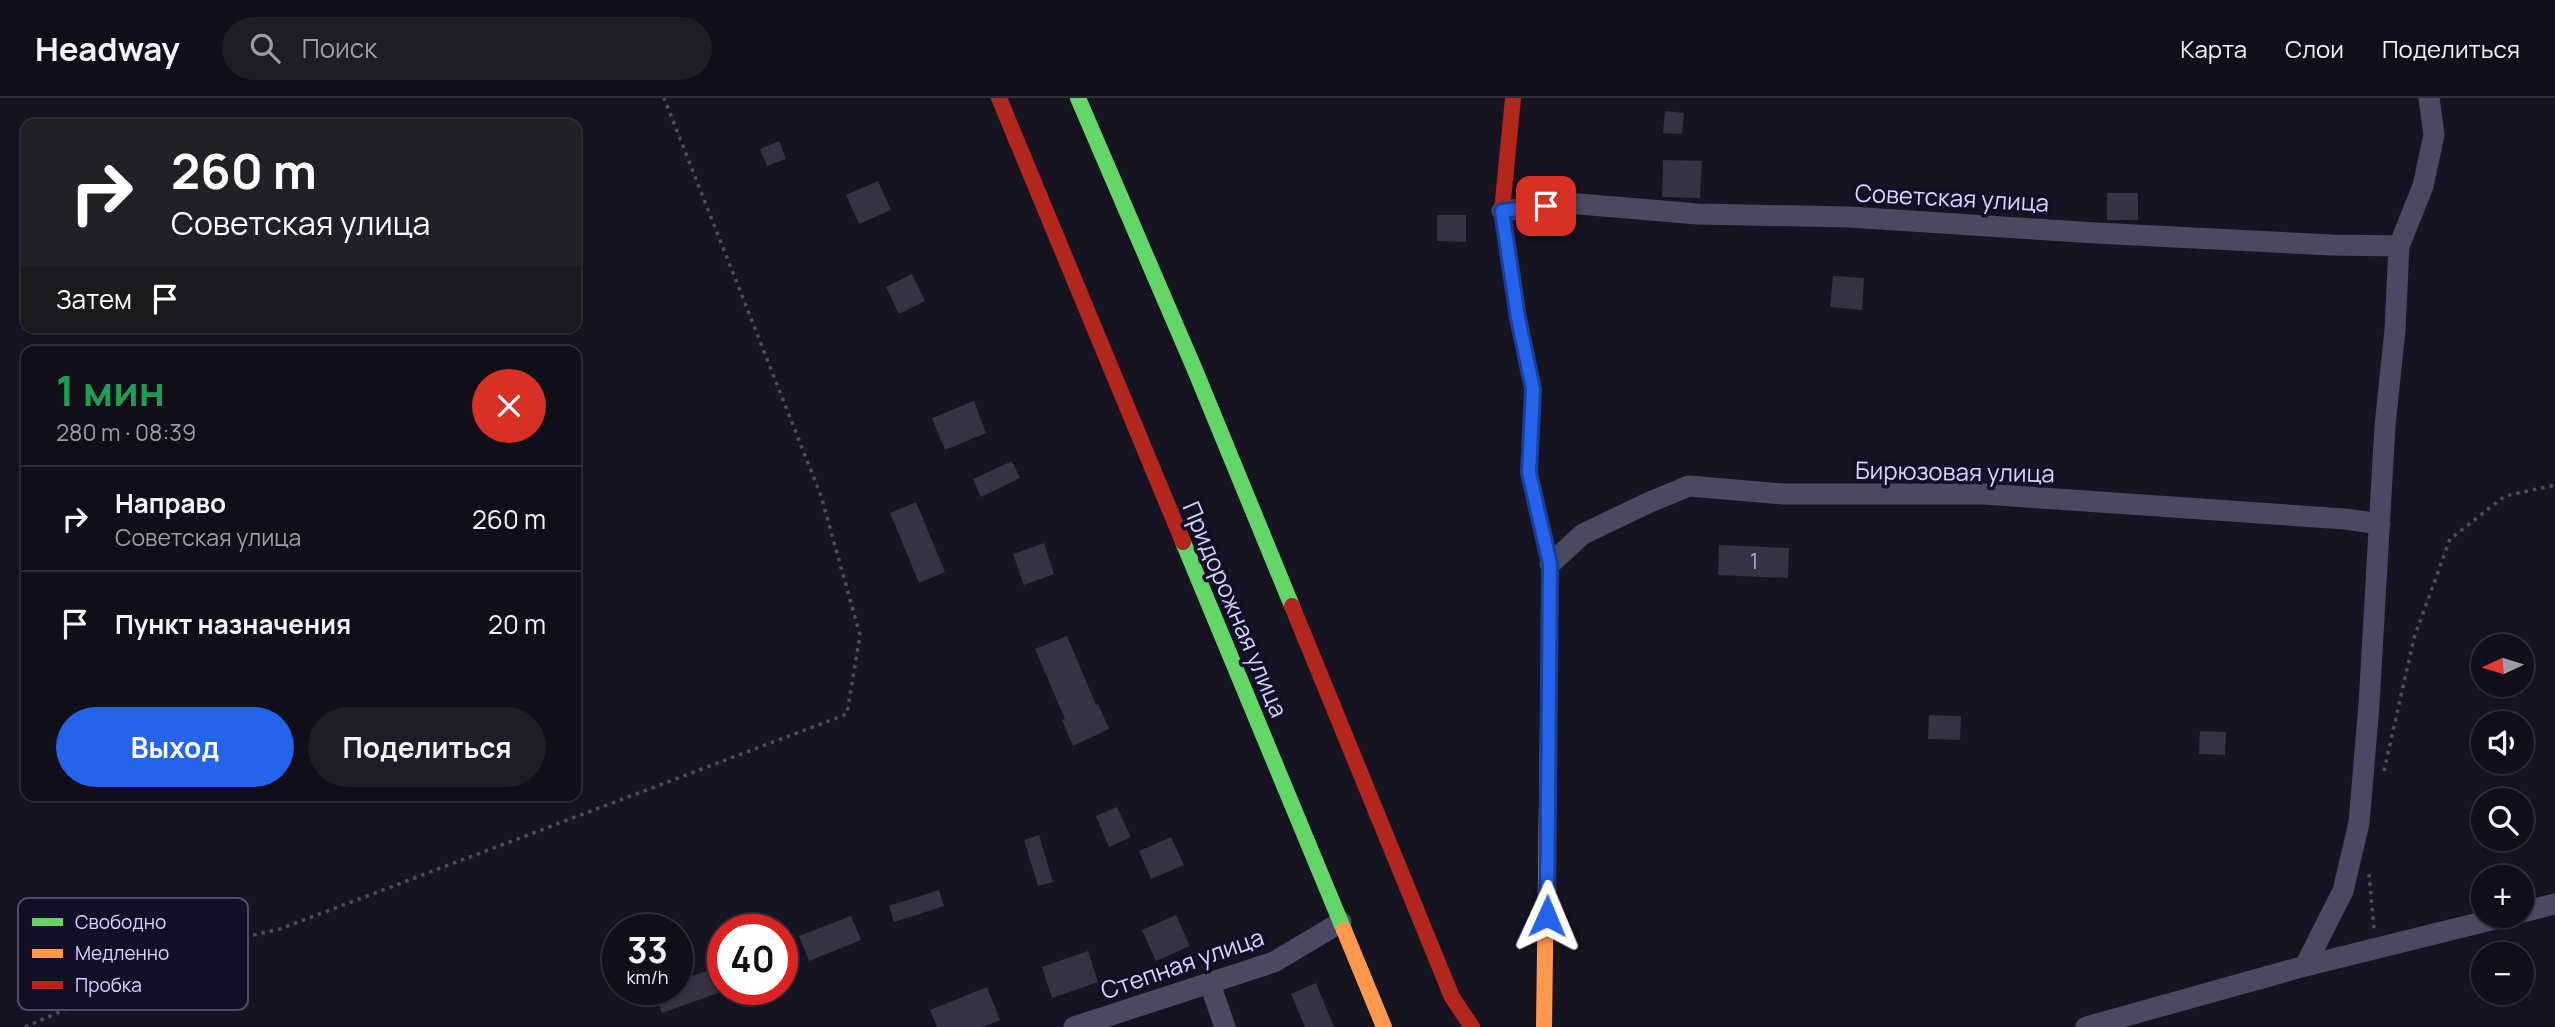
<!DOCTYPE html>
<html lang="ru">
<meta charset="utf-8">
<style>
body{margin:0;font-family:Manrope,sans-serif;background:#1e1d26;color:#f1f3f6;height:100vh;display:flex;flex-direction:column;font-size:26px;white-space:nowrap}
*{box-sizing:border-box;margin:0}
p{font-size:23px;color:#9c9ca2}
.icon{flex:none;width:38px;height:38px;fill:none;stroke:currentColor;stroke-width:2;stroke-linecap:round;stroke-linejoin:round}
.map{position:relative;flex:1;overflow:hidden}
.sheet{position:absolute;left:21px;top:248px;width:560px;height:455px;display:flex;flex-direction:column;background:#100f19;border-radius:14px;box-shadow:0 2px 5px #0004,0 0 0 2px #302f38}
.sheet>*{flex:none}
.top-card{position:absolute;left:21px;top:21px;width:560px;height:214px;border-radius:14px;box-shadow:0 2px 5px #0004,0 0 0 2px #302f38;background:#202124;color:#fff;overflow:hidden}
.needle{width:46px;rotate:266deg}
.fabs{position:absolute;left:2471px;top:536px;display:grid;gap:14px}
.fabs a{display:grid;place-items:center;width:63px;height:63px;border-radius:50%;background:#100f19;box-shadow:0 2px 5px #0004,0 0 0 2px #302f38;font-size:35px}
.speed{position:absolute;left:602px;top:816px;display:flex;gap:14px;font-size:35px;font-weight:700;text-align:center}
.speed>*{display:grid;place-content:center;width:91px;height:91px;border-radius:50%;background:#100f19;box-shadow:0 2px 5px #0004,0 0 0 2px #302f38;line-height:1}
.speed small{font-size:18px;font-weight:400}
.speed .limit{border:10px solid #d22;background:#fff;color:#111}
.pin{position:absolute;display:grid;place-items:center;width:60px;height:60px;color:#fff;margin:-30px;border-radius:14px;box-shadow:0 4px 10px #0006}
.me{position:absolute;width:77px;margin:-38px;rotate:1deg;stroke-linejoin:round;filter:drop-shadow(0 0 5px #0008)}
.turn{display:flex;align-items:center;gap:24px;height:147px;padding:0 35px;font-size:32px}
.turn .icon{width:91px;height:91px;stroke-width:2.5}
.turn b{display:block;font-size:49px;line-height:60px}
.then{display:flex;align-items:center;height:66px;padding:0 35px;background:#0003;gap:14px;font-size:26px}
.round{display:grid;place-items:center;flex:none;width:74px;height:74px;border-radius:37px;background:#1e1d26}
.overview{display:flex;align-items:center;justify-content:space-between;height:119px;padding:0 35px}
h1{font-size:42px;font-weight:700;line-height:52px;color:#1e9e55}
.button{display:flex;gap:14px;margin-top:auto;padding:14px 35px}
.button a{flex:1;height:80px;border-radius:42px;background:#2563eb;color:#fff;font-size:28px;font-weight:700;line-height:80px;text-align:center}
.button a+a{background:#1e1d26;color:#f1f3f6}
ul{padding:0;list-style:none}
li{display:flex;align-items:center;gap:21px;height:105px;padding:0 35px;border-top:2px solid #302f38}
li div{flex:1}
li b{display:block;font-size:26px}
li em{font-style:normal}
header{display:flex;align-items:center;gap:42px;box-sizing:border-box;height:98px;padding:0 35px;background:#100f19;border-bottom:2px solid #302f38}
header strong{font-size:33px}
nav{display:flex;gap:38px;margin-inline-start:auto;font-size:24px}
.search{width:490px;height:63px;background:#1e1d26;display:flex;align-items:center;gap:18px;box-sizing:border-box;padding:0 24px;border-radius:38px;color:#9c9ca2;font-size:26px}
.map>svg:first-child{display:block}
.building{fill:#343243}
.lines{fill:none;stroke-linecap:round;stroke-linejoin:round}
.path{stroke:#44505f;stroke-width:3.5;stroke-dasharray:3.5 5;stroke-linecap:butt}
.street{stroke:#4a4962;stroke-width:21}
.fast{stroke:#63d668;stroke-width:16}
.slow{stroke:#ff974d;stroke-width:16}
.jam{stroke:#b3261e;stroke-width:16}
.route-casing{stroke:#184099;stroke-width:18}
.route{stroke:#2563eb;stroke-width:12}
.labels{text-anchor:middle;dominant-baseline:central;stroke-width:7;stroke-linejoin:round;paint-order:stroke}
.number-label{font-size:21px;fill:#b0acd0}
.street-label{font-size:24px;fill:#d9d4ff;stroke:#130f26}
.key{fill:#130f26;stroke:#4e4a67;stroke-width:2}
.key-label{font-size:19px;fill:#d9d4ff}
</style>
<header>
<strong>Headway</strong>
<div class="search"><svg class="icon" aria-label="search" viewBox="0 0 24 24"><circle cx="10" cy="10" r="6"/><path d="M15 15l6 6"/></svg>Поиск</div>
<nav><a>Карта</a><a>Слои</a><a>Поделиться</a></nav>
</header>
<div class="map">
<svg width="2555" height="929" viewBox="0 0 2555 929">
<rect width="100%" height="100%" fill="#161421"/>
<!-- building -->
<path class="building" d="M1665,13L1684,15L1682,36L1663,35Z
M779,43L786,61L767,68L760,51Z
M1663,62L1702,63L1700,100L1662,99Z
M878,83L891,112L859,126L846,97Z
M2107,95H2138V122H2107Z
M1437,117H1466V144L1437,143Z
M912,176L925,203L899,216L886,189Z
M1833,178L1864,180L1862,212L1830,209Z
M974,303L986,335L945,352L932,320Z
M1012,363L1020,380L981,399L973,381Z
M916,404L945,474L919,485L890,415Z
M1044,445L1054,476L1024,487L1013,456Z
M1719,447L1789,450L1788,480L1718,477Z
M1067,538L1096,607L1098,606L1109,631L1073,648L1062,622L1065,621L1035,551Z
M1929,617L1961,618L1960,642L1928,641Z
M2200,633L2226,634L2225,657L2199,656Z
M1117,709L1131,739L1109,749L1096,718Z
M1039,737L1053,784L1038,788L1024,742Z
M1171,739L1184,767L1151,781L1139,753Z
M939,792L944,808L894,824L889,808Z
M1176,817L1190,848L1156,863L1142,832Z
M851,818L861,842L809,863L799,838Z
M1088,853L1098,884L1052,900L1042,869Z
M710,872L718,895L662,915L653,891H677V883Z
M1316,885L1334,929H1305L1291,896Z
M987,889L1000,922L983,929H937L930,912Z"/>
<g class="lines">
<!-- path -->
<path class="path" d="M2384,673L2414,540L2450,441L2505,398L2555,387
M2369,776L2374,831
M25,929L218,845L280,831L847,616L860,537L821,398L664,0"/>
<!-- street -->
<path class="street" d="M1502,113L1567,105L1698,116L1849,119L2096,135L2332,147L2399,148
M1550,466L1583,436L1650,404L1689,388L1783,396H1983L2345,421L2380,426
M2522,814L2555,806
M2305,868L2343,793L2359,725L2369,607L2385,328L2395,232L2399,148L2423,88L2434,37L2429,0
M1210,886L1225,929
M1074,929L1274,864L1341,824
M2086,929L2305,868L2511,817"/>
<!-- fast -->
<path class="fast" d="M1078,0L1195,272L1292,508
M1183,444L1344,832"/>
<!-- slow -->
<path class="slow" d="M1344,832L1384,929
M1544,929L1549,553"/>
<!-- jam -->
<path class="jam" d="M999,0L1183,444
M1513,0L1502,113L1518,220L1533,291L1529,375L1550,466L1549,553
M1292,508L1452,899L1472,929"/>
</g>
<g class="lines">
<defs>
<path id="route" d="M1546,108L1502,113L1518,220L1533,291L1529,375L1550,466L1547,818"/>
</defs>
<!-- route casing -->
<use href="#route" class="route-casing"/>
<!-- route -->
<use href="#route" class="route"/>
</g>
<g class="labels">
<!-- number labels -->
<g class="number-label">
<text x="1754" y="463">1</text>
</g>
<!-- street labels -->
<g class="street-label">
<text transform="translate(1952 99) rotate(3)">Советская улица</text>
<text transform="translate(1955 373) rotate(1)">Бирюзовая улица</text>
<text transform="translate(1236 511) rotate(67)">Придорожная улица</text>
<text transform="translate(1182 865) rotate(-19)">Степная улица</text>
</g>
</g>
<!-- legend -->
<rect x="18" y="800" width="230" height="112" rx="10" class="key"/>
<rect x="32" y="820" width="31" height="8" fill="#63d668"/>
<rect x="32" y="851" width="31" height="9" fill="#ff974d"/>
<rect x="32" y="883" width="31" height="8" fill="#b3261e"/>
<g class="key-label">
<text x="75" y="831">Свободно</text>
<text x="75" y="862">Медленно</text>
<text x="75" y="894">Пробка</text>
</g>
</svg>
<div class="fabs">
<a><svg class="needle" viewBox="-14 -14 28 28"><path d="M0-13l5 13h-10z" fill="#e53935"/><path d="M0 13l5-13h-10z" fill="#9c9ca2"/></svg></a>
<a><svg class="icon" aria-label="sound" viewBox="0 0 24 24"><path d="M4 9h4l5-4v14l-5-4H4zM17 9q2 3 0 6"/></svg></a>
<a><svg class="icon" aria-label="search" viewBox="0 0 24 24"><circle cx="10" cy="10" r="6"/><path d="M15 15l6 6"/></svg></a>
<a>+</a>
<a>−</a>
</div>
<div class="speed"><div>33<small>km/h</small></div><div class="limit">40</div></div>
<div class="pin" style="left:1546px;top:108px;background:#d93025"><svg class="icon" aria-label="arrive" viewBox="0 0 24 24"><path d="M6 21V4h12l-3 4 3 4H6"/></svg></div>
<svg class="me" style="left:1547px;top:818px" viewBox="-20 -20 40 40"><path d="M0-17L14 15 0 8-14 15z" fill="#2563eb" stroke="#fff" stroke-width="4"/></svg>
<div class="top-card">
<div class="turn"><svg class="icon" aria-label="right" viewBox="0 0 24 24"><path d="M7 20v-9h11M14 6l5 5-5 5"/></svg><div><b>260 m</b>Советская улица</div></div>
<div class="then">Затем<svg class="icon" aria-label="arrive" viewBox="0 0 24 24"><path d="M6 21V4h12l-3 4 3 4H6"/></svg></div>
</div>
<section class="sheet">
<div class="overview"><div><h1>1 мин</h1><p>280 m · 08:39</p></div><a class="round" style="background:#d93025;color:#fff"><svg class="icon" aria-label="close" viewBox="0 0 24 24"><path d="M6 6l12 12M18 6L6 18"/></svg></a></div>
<ul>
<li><svg class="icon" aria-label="right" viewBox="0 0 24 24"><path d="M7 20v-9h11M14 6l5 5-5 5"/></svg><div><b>Направо</b><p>Советская улица</p></div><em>260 m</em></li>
<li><svg class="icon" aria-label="arrive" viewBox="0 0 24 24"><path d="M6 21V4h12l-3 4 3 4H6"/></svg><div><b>Пункт назначения</b></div><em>20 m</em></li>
</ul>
<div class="button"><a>Выход</a><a>Поделиться</a></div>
</section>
</div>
